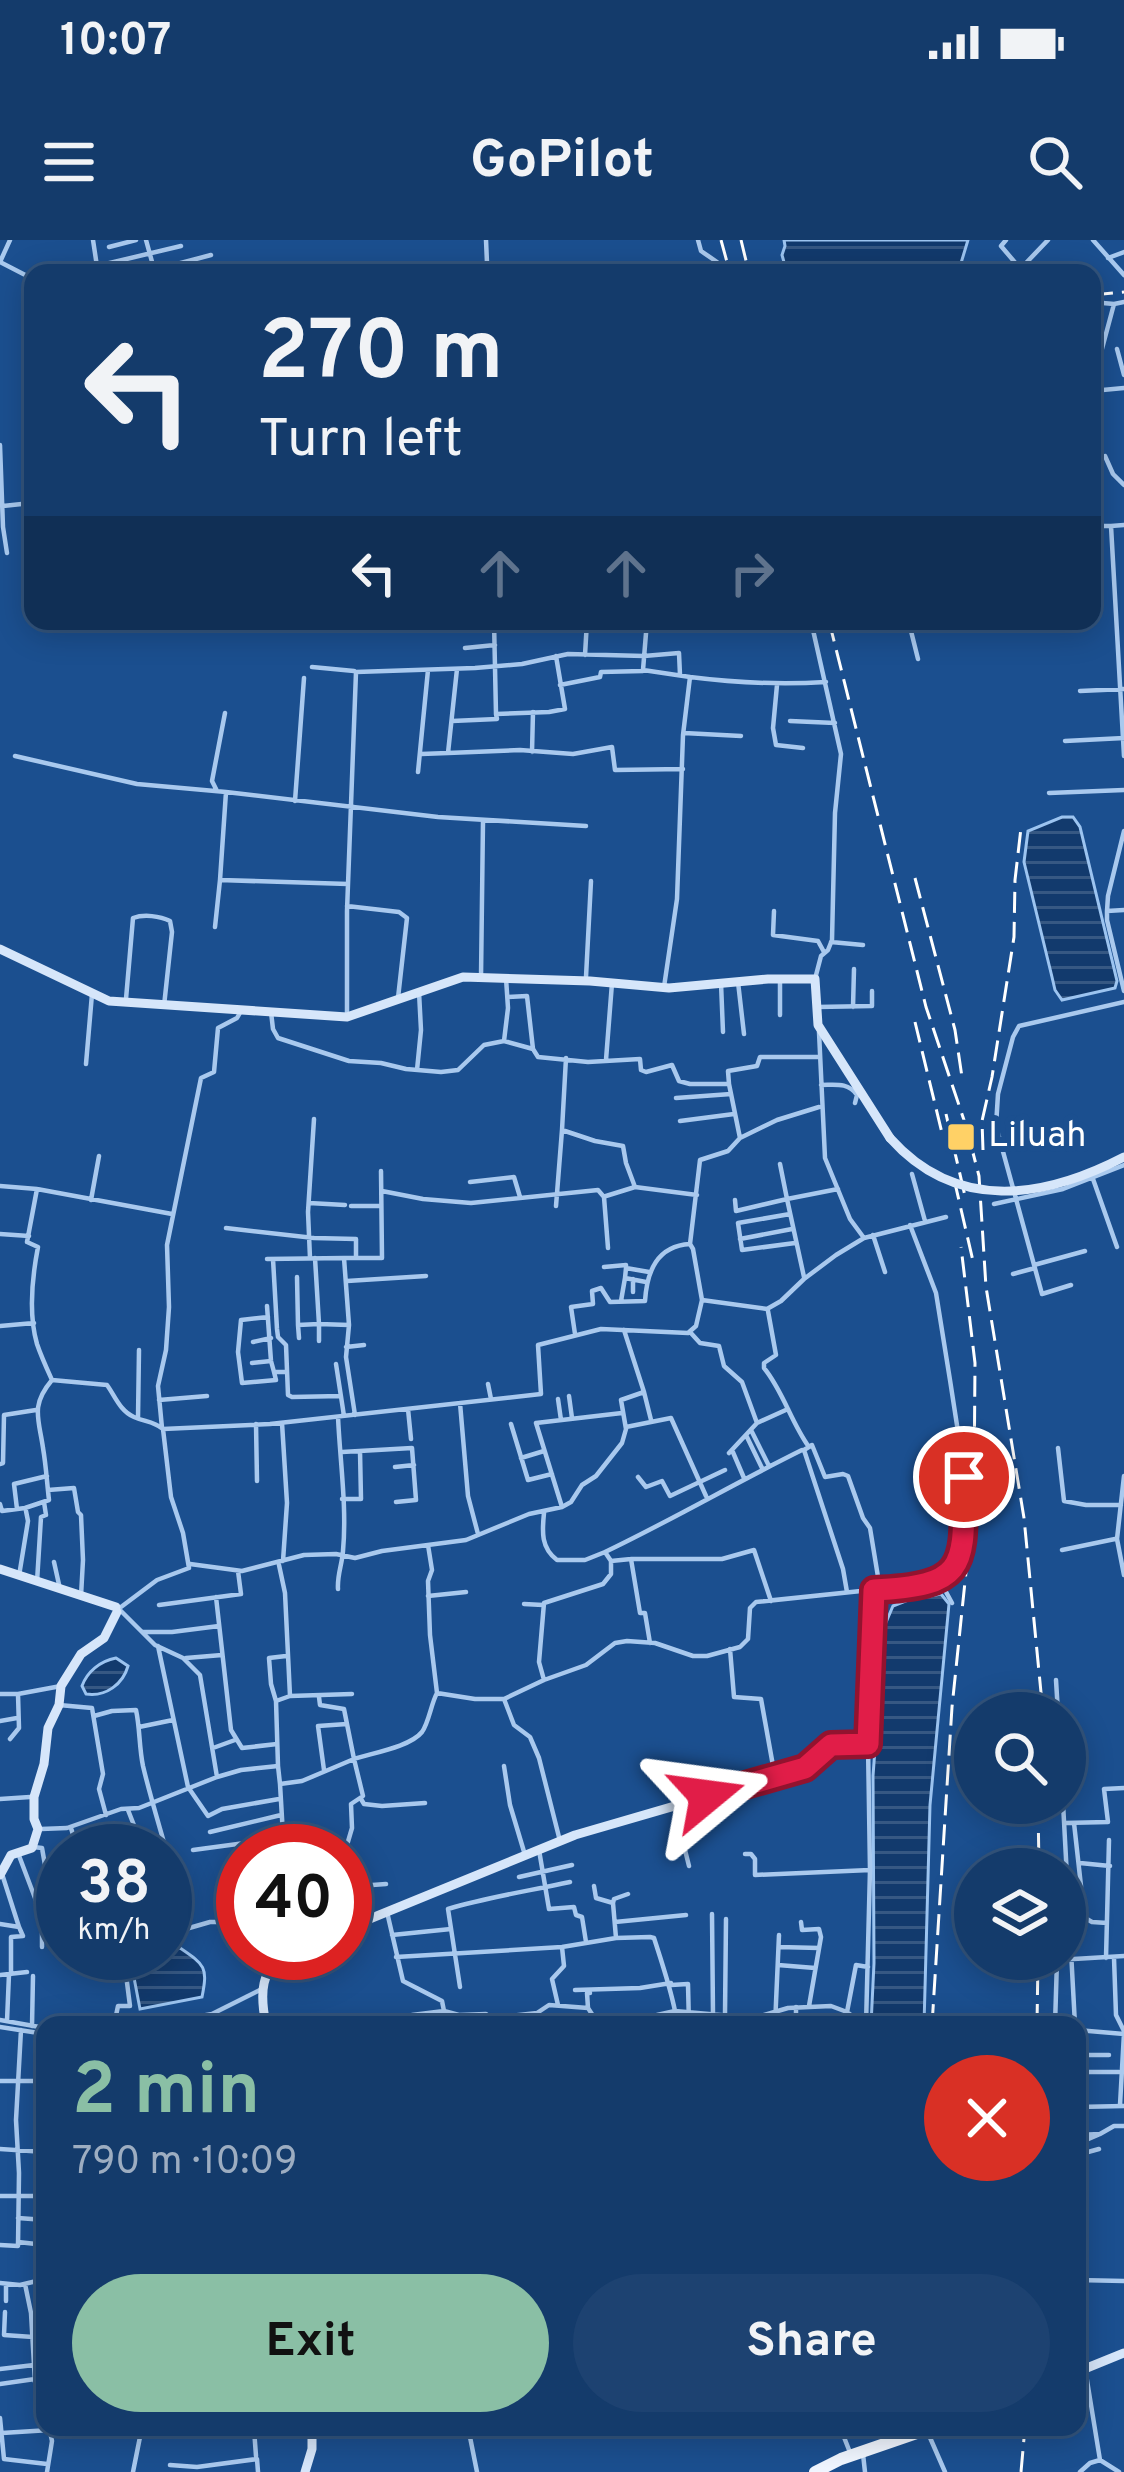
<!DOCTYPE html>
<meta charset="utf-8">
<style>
body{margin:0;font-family:Overpass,sans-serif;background:#1d4271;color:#f1f3f6;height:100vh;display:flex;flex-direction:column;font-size:45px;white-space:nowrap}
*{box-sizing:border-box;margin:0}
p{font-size:39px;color:#9dadc1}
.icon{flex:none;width:66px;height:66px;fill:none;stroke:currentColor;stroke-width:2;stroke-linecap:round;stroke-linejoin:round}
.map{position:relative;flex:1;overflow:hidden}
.panel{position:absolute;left:36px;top:1776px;width:1050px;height:420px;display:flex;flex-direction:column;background:#143b6b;border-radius:24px;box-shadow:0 6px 30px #0003,0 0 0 3px #33557e}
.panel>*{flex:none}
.hud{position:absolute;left:24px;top:24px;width:1077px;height:366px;border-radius:24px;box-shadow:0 6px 30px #0003,0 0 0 3px #33557e;background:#143b6b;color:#f1f3f6;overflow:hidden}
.tools{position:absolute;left:954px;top:1452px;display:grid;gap:24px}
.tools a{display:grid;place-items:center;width:132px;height:132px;border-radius:50%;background:#143b6b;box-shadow:0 6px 30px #0003,0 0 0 3px #33557e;font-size:60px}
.speed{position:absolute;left:36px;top:1584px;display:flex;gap:24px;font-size:60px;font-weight:700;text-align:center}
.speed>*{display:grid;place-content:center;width:156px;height:156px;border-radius:50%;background:#143b6b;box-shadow:0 6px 30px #0003,0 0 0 3px #33557e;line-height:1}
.speed small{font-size:30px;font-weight:400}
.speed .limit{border:18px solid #d22;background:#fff;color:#111}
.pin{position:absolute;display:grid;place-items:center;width:102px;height:102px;color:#fff;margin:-51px;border:6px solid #fff;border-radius:50%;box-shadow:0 3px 12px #0007}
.me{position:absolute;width:132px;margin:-66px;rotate:74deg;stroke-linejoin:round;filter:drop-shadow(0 0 9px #0008)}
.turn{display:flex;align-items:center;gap:42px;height:252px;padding:0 36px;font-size:54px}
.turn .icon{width:156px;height:156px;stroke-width:2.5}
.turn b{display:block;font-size:84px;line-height:102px}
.lanes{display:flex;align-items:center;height:114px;padding:0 36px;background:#0003;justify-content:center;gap:60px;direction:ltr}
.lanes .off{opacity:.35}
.round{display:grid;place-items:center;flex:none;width:126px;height:126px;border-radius:63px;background:#1d4271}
.headline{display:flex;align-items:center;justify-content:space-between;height:204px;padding:0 36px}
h1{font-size:72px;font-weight:700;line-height:90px;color:#8abfa5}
.action{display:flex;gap:24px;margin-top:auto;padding:24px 36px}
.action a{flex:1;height:138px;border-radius:72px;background:#8abfa5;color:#111;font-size:48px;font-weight:700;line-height:138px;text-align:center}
.action a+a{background:#1d4271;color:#f1f3f6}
.status{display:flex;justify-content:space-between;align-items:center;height:84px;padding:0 60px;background:#143b6b;direction:ltr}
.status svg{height:33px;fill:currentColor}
header{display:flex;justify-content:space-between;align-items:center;height:156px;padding:0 36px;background:#143b6b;font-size:54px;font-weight:700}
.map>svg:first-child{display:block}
.water{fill:url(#water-rules);stroke:#9cc4f0;stroke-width:3}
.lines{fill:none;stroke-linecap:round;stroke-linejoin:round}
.street{stroke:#a9c9ee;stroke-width:4.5}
.secondary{stroke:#d6e6fa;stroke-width:9}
.primary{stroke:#f0f6ff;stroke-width:12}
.rail{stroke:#fff;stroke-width:3;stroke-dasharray:21 9;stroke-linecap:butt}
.secondary-bridge{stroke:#d6e6fa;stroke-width:9}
.route-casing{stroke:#92132f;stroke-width:30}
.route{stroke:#e11d48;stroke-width:21}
.poi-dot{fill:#ffd166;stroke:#1b4f8f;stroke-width:4.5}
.labels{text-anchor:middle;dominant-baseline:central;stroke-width:12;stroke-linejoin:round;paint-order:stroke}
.poi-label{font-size:36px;fill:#fff;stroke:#1b4f8f;text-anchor:start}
</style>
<div class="status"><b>10:07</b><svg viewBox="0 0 49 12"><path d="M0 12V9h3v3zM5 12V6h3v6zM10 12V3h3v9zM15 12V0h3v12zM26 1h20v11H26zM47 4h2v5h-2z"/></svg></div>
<header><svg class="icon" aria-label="menu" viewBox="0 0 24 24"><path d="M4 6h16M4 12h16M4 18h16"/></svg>GoPilot<svg class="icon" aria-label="search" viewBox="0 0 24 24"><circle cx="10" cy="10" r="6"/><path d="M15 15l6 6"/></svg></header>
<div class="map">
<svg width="1124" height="2232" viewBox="0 0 1124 2232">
<defs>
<pattern id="water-rules" width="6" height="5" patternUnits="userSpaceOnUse" patternTransform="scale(3)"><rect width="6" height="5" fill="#123a6d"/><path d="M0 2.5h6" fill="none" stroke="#365883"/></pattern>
</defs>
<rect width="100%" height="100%" fill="#1b4f8f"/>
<!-- water -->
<path class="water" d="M784,0H968L958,33H787L782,15L785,6Z
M1062,577H1073L1080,587L1117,741L1115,748L1062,760L1055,750L1052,737L1024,622L1028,591Z
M941,1354L949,1364L930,1565L924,1785H871L874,1723L873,1536L884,1387L893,1366L908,1360Z
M116,1418L128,1426C123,1444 106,1457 86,1454L82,1446C87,1432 100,1421 116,1418Z
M180,1708C205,1725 208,1727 202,1757L140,1769L131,1722L134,1717Z"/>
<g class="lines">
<!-- street -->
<path class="street" d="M93,0L98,33
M146,0L154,29
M698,0L701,11L717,22L720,33
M1006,0L1001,6L1024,33
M1093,0L1124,35
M109,7L136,0
M1108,18L1124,12
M0,22L33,39
M0,22L10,0
M97,26L181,6
M154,30L211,15
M135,33L153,28
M209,33L213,32
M451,33L487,23L486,0
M1008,33L1026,23L1048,0
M1092,62L1114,64
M1117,109L1124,135
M1092,146L1114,64L1124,62
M1092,151L1124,148
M1092,175V197
M0,205L3,287L7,313
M1105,216L1113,234L1124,245
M3,266L31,263L33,260
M1092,286H1111L1124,516
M1111,286L1124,285
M494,381L496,474
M647,381L643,430L690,437L683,495L677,659L664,747
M811,381L841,514L835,573L832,700L828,710L821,716L815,739
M909,383L918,419
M465,408L495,405
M585,415L587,381
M644,416L679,413L680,435
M312,427L354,431
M457,429L448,513L520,510L573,514L612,507L615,530L683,529
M690,437C737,443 777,445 826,442
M560,445L600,437L601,432L643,431
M777,445L773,488L776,505L803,508
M1080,451L1124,449
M452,481L497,479L496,474L549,472L565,469L556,416
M790,481L835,483
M684,493L741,496
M1065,501L1124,498
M532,512L533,472
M421,514L448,513
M15,516L137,544L226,552
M418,532L428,430
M217,551L212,541L225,473
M1049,553L1124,550
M295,561L304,438
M348,644L220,640L226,552L438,577L586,586
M347,666L399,672L407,678L398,758
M1124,670L1107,671V680L1124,751
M774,671L773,695L818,701L824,712
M1107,671L1108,656L1124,591
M215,687L220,640
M831,702L863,705
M481,737L483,581
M586,737L591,641
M506,738L508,768L504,801L533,809L538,817L588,822L640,819L641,830L646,832L672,825L679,841L690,844H729L740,898
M780,739V775
M738,742L744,794
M721,743L723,792
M508,757L527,756L533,809
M126,759L133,678C144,674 160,676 170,681L172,692L164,766
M817,767L872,766V751
M853,767L854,729
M271,772L273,789L278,798L349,821L381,823L406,829L441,832L458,830L484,805L504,801
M347,777V671L356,432L475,428L522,424L568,414L644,416
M819,792L825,918L850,979L864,998
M566,818L562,890L595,901L623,906L626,923L635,947L697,955
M606,820L612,743
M86,824L92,754
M417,830L421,790L419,752
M729,844L728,831L757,826L760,817H820
M821,845C835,845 848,842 857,855L855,863
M676,858L731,854
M680,881L734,874
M912,934L925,981
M1093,939L1117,1007
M470,942L514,937L520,957
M0,946L37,949L172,974
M37,949L27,1002L38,1007C32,1038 28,1073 37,1104C41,1116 47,1129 52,1140
M382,951L423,959L471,963L598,950L604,957L608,1008
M606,956L635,947
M91,960L99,916
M735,960L736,971L787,959L780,924
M309,963L345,965
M994,964L1063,949L1124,925
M351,966H381
M556,966L562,890
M790,974L738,983L742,1010L795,1003
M226,988L314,998L356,999V1018
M0,994L29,996
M873,995L885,1032
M740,999L792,989
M690,1004L700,920L728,911L740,898L777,880L819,867
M310,1018L308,972L314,879
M315,1018L319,1084L349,1085
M344,1018H382L381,931
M267,1019L344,1018L349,1085L346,1117L355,1175
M273,1019L277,1089L278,1097L286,1105L288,1155L292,1157L341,1156
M1034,1025L1085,1011
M604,1027L626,1025V1028
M1013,1034L1035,1028
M297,1037L298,1085L319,1084V1101
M804,1037L787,959L838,949
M625,1038L626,1028L649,1032
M347,1041L426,1036
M1071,1045L1042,1054L996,886L998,854L1013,797L1019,786L1124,762
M633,1052V1039
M621,1061L625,1038L646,1042
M267,1066L271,1121L274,1132H287
M768,1071L776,1115L764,1123V1128C783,1151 791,1182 809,1207
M268,1077L241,1080L238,1112L242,1143L276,1140L274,1132
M298,1085L299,1098
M0,1086L34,1083
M690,1092L700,1103L719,1106L724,1126L742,1142L757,1183
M575,1094L571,1067L593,1064L592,1051L601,1048L610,1062L645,1061C647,1031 657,1006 690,1004L693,1009L702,1060
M253,1102L271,1098
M346,1107L364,1105
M252,1123L271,1121
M336,1124L344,1176
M52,1140L107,1145C115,1156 120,1171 134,1177C145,1182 153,1181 163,1189
M488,1144L491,1159
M644,1152L651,1180
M569,1156L572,1178
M558,1159L561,1180
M159,1160L207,1156
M460,1163L468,1256L478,1294
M408,1169L411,1199
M338,1177C340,1221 347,1267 343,1311C342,1325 337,1335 338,1349
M138,1178L139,1110
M282,1183L287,1263L283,1321
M256,1184L257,1241
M511,1184L528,1240L552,1234
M626,1187L671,1178L706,1256
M162,1188L158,1146L166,1110L169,1067L167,1005L201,838L214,832L218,788L237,778L241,771
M751,1190L769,1226
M746,1195L762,1228
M1058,1208L1064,1261L1086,1265H1121
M732,1210L744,1238
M342,1212L412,1208L416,1260L396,1262
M729,1213L757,1183L788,1169
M521,1218L544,1211
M0,1224L3,1223L4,1175L36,1170
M395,1227L414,1225
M1124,1236L1117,1299L1124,1335
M638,1237L646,1247L662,1241L670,1256L725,1230
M48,1250L74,1248L78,1272L81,1275L83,1320L81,1356
M342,1259H361L360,1211
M0,1264L2,1271L25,1268L49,1260C47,1243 46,1225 43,1208C39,1179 30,1166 52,1140
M562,1267L536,1183L622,1173
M17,1269L14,1244L47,1236
M544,1273C542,1292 541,1308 557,1320H585L605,1312L611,1321L631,1319
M428,1305L432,1330L428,1341L430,1395L437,1453
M1062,1310L1115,1299
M605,1312C672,1280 735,1243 802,1210
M54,1322L60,1349
M190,1324L242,1331L304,1315L336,1314L355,1318L382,1311L466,1300L529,1274L562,1267L571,1262L582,1245L596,1236L622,1203L626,1189L621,1160L644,1152L624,1090
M279,1325L285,1353L290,1456
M19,1336L28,1281L26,1271
M939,1339L952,1363
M37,1342L41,1277L46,1275L44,1262
M847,1352L843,1329L804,1210L812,1205L825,1237L843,1234L848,1236L863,1278L870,1288L880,1349
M428,1356L466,1352
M216,1357L231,1490L242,1508L277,1504
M524,1364L543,1365
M159,1365L241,1354L238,1331
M121,1367L157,1340L189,1328L183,1293L171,1257L163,1189L270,1184L541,1154L538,1105L601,1089L688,1093L696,1086L702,1060L767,1069L781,1061L804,1039L836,1015L864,998L946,977
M121,1371L155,1405L183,1418L200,1435L217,1537L241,1530L278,1526L280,1544L302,1541L354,1519L347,1484L318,1486L324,1530
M143,1392H172L219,1386
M650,1403L645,1373H640L631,1319H722L754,1310L771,1361
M158,1406L188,1547L208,1576L222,1569L279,1559
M730,1409L734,1457L761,1459L775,1537
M186,1418L222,1415
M544,1440L539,1422L544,1363L603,1344L611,1334V1321
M1056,1440L1058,1473
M0,1454H18L61,1446
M319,1457L320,1465L344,1469L347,1484
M504,1459L514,1485L530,1497L539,1518L560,1601
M276,1461L271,1444L269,1418L286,1416
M59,1465L92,1468L103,1534L99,1549L106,1575
M94,1476L112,1471L136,1470C140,1488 139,1507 143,1526C156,1581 176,1634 185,1691
M0,1481L17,1478
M139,1487L173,1480
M10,1499L19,1488L18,1454
M213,1508L235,1500
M278,1526L276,1461L290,1456L352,1454
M504,1526L510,1565L525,1615
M0,1559L30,1557
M361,1559L364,1564L382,1566L425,1563
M1063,1563L1075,1785
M674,1566L689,1626
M128,1570L144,1611
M1064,1583L1108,1582L1104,1549L1124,1548
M1074,1583L1081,1646L1080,1675L1092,1682L1107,1683
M71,1588L78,1611
M41,1589L67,1588L121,1569L139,1568L217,1537
M210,1592L281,1575
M275,1599L277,1611
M33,1607L42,1608L51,1659
M193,1610L275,1599L283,1595L280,1544
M539,1610L549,1669L574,1667L576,1675L582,1677L586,1702
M18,1613L35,1658L42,1690
M745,1614H751L755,1619V1635L870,1630
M1080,1623L1110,1626
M519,1637L572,1625
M594,1646L596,1658L613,1663
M345,1647L386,1644
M387,1672L403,1741L442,1761L444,1771L412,1775
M712,1674L713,1774
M361,1682L347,1605L352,1588L351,1564L363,1556L354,1519C372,1513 410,1507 422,1492C429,1482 431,1464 437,1453L475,1459H504L544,1440L586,1425L615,1403L627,1401L655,1403L693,1416H707L740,1407L748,1399L750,1368L756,1362L861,1351L903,1349L930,1344L949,1335L963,1308L965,1237L950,1140L936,1053L910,985
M615,1682L686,1675
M801,1682L802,1690L819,1689L821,1697L809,1766
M0,1684L19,1687L3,1637
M165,1695L210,1682H243
M392,1695L451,1689
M616,1698L613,1663L614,1659L628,1654
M42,1707V1690L60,1688L63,1697
M779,1707L819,1708
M249,1713L278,1718
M396,1717L562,1707L616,1698L650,1697L654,1698C662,1723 670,1746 675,1771L754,1778L788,1768L831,1766L847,1772
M1106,1718L1109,1600
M1114,1718L1116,1775L1124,1791
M778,1725L815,1728
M11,1734V1697L23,1696L19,1687
M0,1735L27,1732
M671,1745L688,1744L689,1785
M460,1747L448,1669C488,1657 529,1651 570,1642
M575,1750L640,1748L671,1743
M590,1753H587L588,1768L599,1785
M558,1765L552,1739L564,1726L562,1707
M796,1767V1785
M444,1771L459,1775L486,1774L499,1785
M725,1774L726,1679
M657,1775L675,1771
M0,1780L45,1788
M7,1781L9,1734
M114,1785L118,1766H130L124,1719L128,1718V1713
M151,1785L212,1774L262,1749
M512,1785L510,1776L537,1773L549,1765L588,1768
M775,1785L779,1695
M864,1785L847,1772L856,1725L868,1727
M866,1785L870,1630L868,1504L874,1350
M1055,1785L1057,1720L1124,1716
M32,1786L33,1736
M0,1787L45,1794
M1077,1790L1124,1794
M1077,1815H1109
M1077,1820L1081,1881H1077
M1077,1832H1119
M0,1841H45
M1120,1865L1124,1793
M1077,1867L1124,1866
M1100,1894L1114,1886H1124
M1077,1895L1100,1894L1077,1904
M0,1909L45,1912
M1077,1915L1099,1909
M0,1956H36
M18,1978L45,1980
M18,2002L36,2004
M0,2005L18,2006L19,1933L16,1880L21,1790
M1077,2040L1124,2041
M0,2043L20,2045L45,2039
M25,2044L31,2073L35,2142L43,2152L45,2166
M6,2061V2044
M5,2072L4,2095L33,2097
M1085,2128L1100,2220L1119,2232
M0,2129L34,2125
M0,2144L35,2139
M0,2178L4,2219L47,2224
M146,2187L172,2191L186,2187
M230,2187V2190L254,2189L256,2216
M468,2187L477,2232
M840,2187L851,2215
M2,2193L50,2190
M928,2193L945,2232
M863,2214L865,2232
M170,2225L197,2227L257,2219L258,2232
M47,2232L52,2201L49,2187
M133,2232L142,2187
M1080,2232L1090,2223L1100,2220"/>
<!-- secondary -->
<path class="secondary" d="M0,709L109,761L347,777L463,737L590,741L669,748L768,739H815L818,785L890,898
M0,1329L116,1367
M0,1635L11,1615L32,1608L38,1589L34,1579V1557L44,1524L48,1488L59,1465L61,1446L81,1414L104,1398L117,1372
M345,1689L575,1595L805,1528L831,1505L868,1504
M266,1785C260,1755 259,1727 290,1713
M1077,2132L1124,2113
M305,2232L312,2209V2187"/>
<!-- primary -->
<path class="primary" d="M815,2232L841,2219L934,2187"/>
<!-- rail -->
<path class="rail" d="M721,0L730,33
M741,0L749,33
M1092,55L1124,52
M829,381L926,767L966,886L979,936L986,1047L1024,1278L1043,1473
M915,638L955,790L962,837
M915,782L942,893
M946,874L965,956
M983,910L982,881L992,837L1014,697L1015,640L1021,588
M954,939L973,1021
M1038,1563L1039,1629
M932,1785L952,1467L974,1255L975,1123L961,1007
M1037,1785L1038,1719
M1021,2232L1025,2187"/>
<!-- secondary-bridge -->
<path class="secondary-bridge" d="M890,898C956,972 1043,959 1124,917"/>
</g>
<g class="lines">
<defs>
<path id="route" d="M707,1556L805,1528L831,1505L868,1504L874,1350C972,1346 963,1323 964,1237"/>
</defs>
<!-- route casing -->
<use href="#route" class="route-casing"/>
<!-- route -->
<use href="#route" class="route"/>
</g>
<!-- markers -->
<rect class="poi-dot" x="946" y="882" width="30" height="30" rx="6"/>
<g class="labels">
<!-- poi labels -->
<g class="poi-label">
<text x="988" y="897">Liluah</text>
</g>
</g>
</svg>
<div class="tools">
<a><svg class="icon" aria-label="search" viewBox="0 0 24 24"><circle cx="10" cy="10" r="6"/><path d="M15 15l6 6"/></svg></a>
<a><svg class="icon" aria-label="layers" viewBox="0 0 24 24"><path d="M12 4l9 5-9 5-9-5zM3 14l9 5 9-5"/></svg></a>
</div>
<div class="speed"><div>38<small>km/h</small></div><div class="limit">40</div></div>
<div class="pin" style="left:964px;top:1237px;background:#d93025"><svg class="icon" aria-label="arrive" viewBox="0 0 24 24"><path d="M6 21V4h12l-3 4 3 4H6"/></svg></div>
<svg class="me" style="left:707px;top:1556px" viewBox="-20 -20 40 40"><path d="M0-17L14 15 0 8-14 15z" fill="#e11d48" stroke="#fff" stroke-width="4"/></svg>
<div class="hud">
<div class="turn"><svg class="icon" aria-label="left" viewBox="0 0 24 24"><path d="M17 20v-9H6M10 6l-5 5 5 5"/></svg><div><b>270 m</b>Turn left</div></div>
<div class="lanes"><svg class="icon" aria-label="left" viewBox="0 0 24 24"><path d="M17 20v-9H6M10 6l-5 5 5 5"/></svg><svg class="icon off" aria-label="ahead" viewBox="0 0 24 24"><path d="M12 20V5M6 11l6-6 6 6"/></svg><svg class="icon off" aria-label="ahead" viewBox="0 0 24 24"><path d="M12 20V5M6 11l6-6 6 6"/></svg><svg class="icon off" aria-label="right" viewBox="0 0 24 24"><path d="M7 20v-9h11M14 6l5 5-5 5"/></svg></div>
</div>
<section class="panel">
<div class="headline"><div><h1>2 min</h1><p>790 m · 10:09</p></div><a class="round" style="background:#d93025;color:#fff"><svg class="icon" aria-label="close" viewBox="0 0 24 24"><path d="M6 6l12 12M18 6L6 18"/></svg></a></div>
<div class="action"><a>Exit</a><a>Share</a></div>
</section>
</div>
